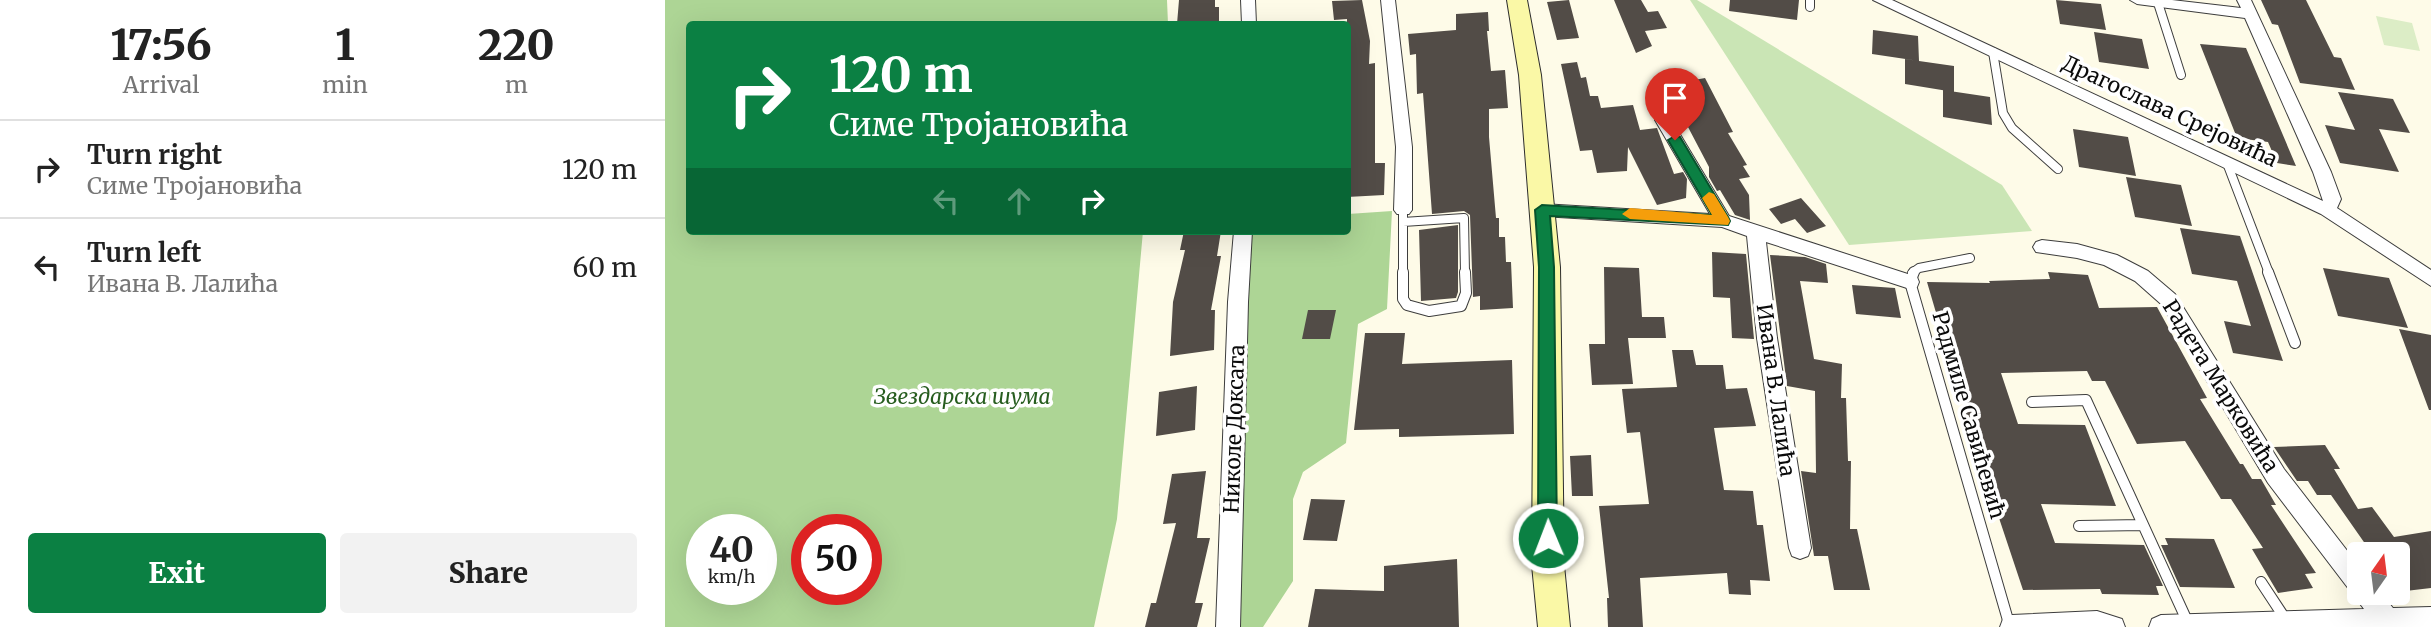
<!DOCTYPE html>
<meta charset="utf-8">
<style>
body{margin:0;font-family:Merriweather,serif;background:#f2f2f2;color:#222;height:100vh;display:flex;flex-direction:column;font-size:26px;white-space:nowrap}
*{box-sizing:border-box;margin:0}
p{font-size:23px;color:#767676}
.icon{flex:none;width:38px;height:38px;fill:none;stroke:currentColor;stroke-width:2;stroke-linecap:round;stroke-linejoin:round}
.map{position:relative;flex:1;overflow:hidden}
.drawer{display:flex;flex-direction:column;background:#fff;width:665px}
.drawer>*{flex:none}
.top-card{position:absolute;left:21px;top:21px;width:665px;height:214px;border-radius:7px;box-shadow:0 7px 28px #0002;background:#0b8043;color:#fff;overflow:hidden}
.needle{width:46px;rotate:14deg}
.controls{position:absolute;left:1682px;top:542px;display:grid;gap:14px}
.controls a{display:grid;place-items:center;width:63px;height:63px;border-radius:7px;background:#fff;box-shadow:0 7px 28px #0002;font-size:35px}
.speed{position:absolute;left:21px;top:514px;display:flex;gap:14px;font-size:35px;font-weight:700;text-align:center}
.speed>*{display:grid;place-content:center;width:91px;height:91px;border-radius:50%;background:#fff;box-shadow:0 7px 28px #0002;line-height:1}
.speed small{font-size:18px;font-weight:400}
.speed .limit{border:10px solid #d22;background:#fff;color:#111}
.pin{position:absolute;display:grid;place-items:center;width:60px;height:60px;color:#fff;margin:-72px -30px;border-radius:50% 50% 50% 0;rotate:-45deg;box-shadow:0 0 7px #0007}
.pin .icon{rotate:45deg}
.me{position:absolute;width:77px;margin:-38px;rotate:359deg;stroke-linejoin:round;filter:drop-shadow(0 0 5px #0008)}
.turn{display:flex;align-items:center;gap:24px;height:147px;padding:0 28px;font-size:32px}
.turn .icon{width:91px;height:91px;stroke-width:2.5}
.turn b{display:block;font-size:49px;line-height:60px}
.lanes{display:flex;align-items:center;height:66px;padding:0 28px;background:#0003;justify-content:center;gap:35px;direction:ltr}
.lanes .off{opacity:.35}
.eta{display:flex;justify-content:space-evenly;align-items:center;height:119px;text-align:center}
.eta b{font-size:42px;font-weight:800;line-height:49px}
.action{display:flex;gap:14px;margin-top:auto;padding:14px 28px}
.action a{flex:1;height:80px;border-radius:7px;background:#0b8043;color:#fff;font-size:28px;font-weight:800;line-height:80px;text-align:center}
.action a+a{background:#f2f2f2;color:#222}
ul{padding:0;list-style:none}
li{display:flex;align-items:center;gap:21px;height:98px;padding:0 28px;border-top:2px solid #e0e0e0}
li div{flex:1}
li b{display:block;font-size:26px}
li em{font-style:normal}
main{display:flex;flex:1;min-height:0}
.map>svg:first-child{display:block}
.green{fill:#cae5b5}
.forest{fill:#add595;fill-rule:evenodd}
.pitch{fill:#dcedc6}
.building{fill:#524c47}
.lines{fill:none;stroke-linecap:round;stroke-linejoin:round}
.service-far1-casing{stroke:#3d3d3d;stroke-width:10}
.service-casing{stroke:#3d3d3d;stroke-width:12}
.minor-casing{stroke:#3d3d3d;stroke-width:2}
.secondary-casing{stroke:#2c2c2c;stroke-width:2}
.service-far1{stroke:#fff;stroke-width:8}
.service{stroke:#fff;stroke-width:10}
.minor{fill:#fff;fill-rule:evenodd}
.secondary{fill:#faf8a6;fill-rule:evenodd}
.route{fill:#0b8043;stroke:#07532c;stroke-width:2}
.slow{fill:#f59e0b}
.labels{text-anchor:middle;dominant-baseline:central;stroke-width:7;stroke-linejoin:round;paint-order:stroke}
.street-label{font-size:21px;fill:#0a0a0a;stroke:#fff}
.park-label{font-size:21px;font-style:italic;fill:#275d1f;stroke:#fff}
</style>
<main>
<section class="drawer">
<div class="eta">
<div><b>17:56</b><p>Arrival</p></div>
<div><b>1</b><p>min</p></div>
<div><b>220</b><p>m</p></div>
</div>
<ul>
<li><svg class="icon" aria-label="right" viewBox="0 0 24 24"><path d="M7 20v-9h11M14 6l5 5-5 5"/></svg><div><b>Turn right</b><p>Симе Тројановића</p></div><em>120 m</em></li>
<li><svg class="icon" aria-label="left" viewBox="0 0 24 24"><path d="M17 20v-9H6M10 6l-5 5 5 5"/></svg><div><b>Turn left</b><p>Ивана В. Лалића</p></div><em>60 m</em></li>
</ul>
<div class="action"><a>Exit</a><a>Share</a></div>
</section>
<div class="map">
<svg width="1766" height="627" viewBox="0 0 1766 627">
<rect width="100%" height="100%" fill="#fefbe8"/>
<!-- green -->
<path class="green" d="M1025,0H1032L1337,185L1367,231L1184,245Z"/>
<!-- forest -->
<path class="forest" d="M0,0H502L503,24H24V231H478L452,519L429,627H0ZM37,530H96V590H37ZM142,530H201V590H142Z
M727,211L722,309L693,324L681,443L638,472L628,499V581L598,627H563L583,231H682L683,214Z"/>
<!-- pitch -->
<path class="pitch" d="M1711,16L1747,23L1755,51L1719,45Z"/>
<!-- building -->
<path class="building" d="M514,0H550V7H554V24H512Z
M697,0L705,41L704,64L710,63V163H720L719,195L682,197V19L669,20L667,1Z
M904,0L914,38L892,40L882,2Z
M949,0H976L983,12L993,11L1002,28L980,31L987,46L971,53Z
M1065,0H1134L1132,20L1064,11Z
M1391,0L1436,4L1441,30L1395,24Z
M1596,0H1641L1669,57L1676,58L1690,90L1635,83L1613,25L1607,24Z
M823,12L824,31H822L826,71L840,70L843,108L824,109V137L831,218H834V237H840L841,262H846L848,308L815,310V296L808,297L805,215L799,211L767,214L758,93L752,94L751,54L745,55L743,34L791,30V14Z
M1208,30L1253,36L1254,61L1207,54Z
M1429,32L1477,39L1484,69L1434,62Z
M1535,44L1581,48L1631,166L1612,163L1603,142L1572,138Z
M1240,59L1289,66V92L1240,84Z
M912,62L916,78L921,77L925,96H933L936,108L968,105L975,130L992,128L1009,174L1018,172L1022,179L1021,198L992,205L963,147L962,171L932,173L927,150L915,151L896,64Z
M1040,78L1068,132L1063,133L1082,165L1078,166L1085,177L1074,179L1084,195L1085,220L1070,215L1055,190L1052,191L1044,177V167L1013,108L1027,105L1014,83Z
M1278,90L1325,97L1327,125L1278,117Z
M1673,92L1728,99L1745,133L1714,129L1734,172L1675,163L1660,125L1690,130Z
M1408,129L1463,137L1471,176L1414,167Z
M1461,177L1516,185L1527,226L1470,217Z
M1136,198L1161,226L1142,233L1130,219L1116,224L1104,209Z
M793,225V292L791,298L756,301L754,230Z
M1515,228L1575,236L1618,361L1568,353L1559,321L1586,326L1572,281L1527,274Z
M519,231H556L552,256H556L546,310H550L549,350L505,356L508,302L520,250H515Z
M1047,252L1081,254L1089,339L1067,338L1065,298L1048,297Z
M1105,255L1140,257L1161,264L1163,283L1135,281L1149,359L1177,364L1176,398H1181L1183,461H1186L1185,529H1192L1205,590H1169L1163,556H1149L1136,471L1151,473L1150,391L1122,386Z
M939,267L974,268L977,317H999L1001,338H963L968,384L927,385L924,344H940Z
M1658,268L1724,278L1743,328L1673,316Z
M1383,272L1423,275L1434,308L1492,307L1542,398L1535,399L1575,464H1578L1587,479H1596L1611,505H1606L1651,573L1640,574L1648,588L1613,593L1587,549L1598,548L1566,499H1556L1520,441L1472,444L1440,381H1427L1422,371L1336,373L1353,424L1420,425L1451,506L1376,504L1390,543L1479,545L1498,586H1491L1494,595L1437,594L1435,589L1358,590L1334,518H1328L1313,466H1316L1262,282L1325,283L1324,281L1385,279Z
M1187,285L1230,288L1236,318L1191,314Z
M643,310H671L665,339H637Z
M1734,329L1766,335V410H1764Z
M700,333H740L737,364L847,360L849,434L734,437V429L689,430Z
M1007,350H1028L1031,365H1058L1061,389L1082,388L1091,426L1049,428L1059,490L1088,491L1092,525H1098L1105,581L1085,580L1086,595L1064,594L1062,573L975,578L978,627H943L942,598H944L934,506L984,504L975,432L962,433L957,389L1012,387Z
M532,386L530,430L491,436L494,392Z
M1660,445L1675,469H1669L1693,509L1707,507L1729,537L1766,531V588L1732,592V555H1708L1666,495H1652L1643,481H1632L1609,447Z
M926,455L928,496H907L905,456Z
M541,471L532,538H545L530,603H538L532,627H480L486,603H491L511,523L498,524L507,474Z
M646,499L680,500L672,541L638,540Z
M1500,538L1549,539L1570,588L1515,587L1496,545H1503Z
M792,559L794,627H643L650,589L719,591V566Z"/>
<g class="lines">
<defs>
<path id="service-far1" d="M1145,0V7
M1493,3L1516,75
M1328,52L1338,113L1347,128L1393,169
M1562,163L1604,273
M738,210V222
M738,222V273
M738,222L799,218L800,273
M1247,273L1254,268L1305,258"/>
<path id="service" d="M738,272V299L742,305L764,311L796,306L801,293L800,272
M1249,272L1245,282L1345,627
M1603,272L1630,343
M1367,402L1421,400L1524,625
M1414,526L1478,525
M1596,582L1621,620"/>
<path id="minor" d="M576,0H590L591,24H577Z
M716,0H730L747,147V210L744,214H732L729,210L731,147Z
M1208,0H1227L1658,201L1648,172L1580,18L1472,4L1465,0H1507L1576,8L1572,0H1586L1666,172L1676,199L1672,208L1766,270V286L1656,214Z
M998,115L1004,116L1064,216L1252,277L1254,282L1252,287L1245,289L1101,242L1112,338L1146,548L1143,556L1135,559L1127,556L1124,548L1092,338L1082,236L1057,227L877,216L871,214L868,210L871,206L877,204L1045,214L990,120Z
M569,231H587L583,302L575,627H551L563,302Z
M1377,240L1412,244L1452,255L1483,271L1510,294L1619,469L1694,566V593H1716L1728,608L1766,607V627H1484L1487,619L1496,615L1699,609L1603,483L1496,304L1470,281L1439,265L1412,258L1371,252L1368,247L1371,242Z
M1432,611L1457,619L1460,627H1335L1338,619L1347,615Z"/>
<path id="secondary" d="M842,0H862L876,75L895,267L899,565L905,627H873L867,565L869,267L854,75Z"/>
</defs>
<!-- service-far1 casing -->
<use href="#service-far1" class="service-far1-casing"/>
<!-- service casing -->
<use href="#service" class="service-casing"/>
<!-- minor casing -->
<use href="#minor" class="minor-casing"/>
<!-- secondary casing -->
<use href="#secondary" class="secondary-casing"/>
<!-- service-far1 -->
<use href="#service-far1" class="service-far1"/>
<!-- service -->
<use href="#service" class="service"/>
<!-- minor -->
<use href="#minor" class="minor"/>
<!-- secondary -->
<use href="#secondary" class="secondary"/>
</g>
<!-- route -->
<path class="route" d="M1010,136L1015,137L1063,217L1065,221L1063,225L885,216L889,267L892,538L889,544L883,546L876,544L873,538L874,267L870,210L877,205L1047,215L1003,140Z"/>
<!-- slow -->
<path class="slow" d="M1044,192L1049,194L1063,217L1065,221L1063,225L965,219L957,214L965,208L1047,215L1037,198Z"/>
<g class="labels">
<!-- street labels -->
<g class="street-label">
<text transform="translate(1505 111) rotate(25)">Драгослава Срејовића</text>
<text transform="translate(1556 386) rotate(58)">Радета Марковића</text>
<text transform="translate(1111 390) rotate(82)">Ивана В. Лалића</text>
<text transform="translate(1304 415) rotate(74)">Радмиле Савићевић</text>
<text transform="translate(569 429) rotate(-88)">Николе Доксата</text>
</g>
<!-- park labels -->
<g class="park-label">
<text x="297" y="396">Звездарска шума</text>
</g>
</g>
</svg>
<div class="controls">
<a><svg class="needle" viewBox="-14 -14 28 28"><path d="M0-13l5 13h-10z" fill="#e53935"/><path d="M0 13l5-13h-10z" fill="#767676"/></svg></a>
</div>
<div class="speed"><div>40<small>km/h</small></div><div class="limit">50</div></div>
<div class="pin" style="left:1010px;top:140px;background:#d93025"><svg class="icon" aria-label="arrive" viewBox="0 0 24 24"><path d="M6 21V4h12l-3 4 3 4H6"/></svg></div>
<svg class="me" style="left:883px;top:538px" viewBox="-20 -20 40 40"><circle r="17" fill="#0b8043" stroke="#fff" stroke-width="3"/><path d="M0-11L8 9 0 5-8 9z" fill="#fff"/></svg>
<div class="top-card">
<div class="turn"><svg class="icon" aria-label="right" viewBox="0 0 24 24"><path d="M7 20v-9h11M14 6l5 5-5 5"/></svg><div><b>120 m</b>Симе Тројановића</div></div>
<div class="lanes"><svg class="icon off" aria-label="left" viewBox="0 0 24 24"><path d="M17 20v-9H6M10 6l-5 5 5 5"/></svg><svg class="icon off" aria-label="ahead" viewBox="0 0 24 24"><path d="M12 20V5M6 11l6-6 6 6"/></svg><svg class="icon" aria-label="right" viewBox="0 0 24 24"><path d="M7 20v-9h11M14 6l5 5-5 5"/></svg></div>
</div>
</div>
</main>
